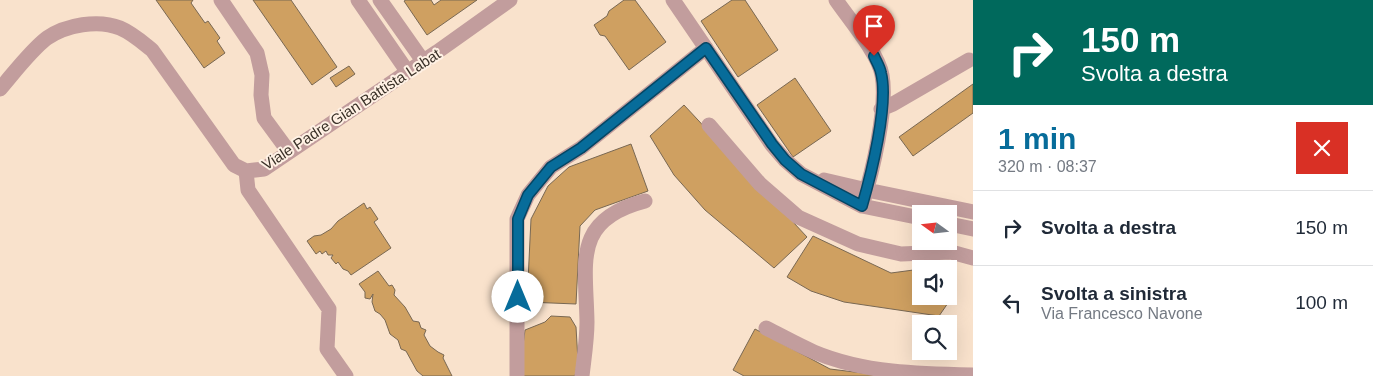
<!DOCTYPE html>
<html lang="it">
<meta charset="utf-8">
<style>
body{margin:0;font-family:Helvetica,sans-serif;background:#f2f2f3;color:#1f2937;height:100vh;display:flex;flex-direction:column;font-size:19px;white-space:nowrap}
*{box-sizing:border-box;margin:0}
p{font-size:16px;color:#747a83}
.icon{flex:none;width:28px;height:28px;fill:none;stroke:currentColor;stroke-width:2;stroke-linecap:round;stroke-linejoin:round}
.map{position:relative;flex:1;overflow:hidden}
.sheet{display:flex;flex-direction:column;background:#fff;width:400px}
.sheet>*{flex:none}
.top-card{background:#00695c;color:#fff;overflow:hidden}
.needle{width:32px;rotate:285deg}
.tools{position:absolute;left:912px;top:205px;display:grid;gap:10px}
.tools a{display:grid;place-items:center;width:45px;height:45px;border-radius:0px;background:#fff;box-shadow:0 5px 20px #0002;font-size:25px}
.pin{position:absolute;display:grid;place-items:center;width:42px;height:42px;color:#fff;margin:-51px -21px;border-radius:50% 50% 50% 0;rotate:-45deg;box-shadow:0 0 5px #0007}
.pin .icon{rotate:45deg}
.me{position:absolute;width:55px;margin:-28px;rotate:0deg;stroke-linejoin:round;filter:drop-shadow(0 0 4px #0008)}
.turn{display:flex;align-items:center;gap:18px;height:105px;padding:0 25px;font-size:22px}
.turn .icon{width:65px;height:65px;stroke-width:2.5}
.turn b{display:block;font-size:35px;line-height:42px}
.round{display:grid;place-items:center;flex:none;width:52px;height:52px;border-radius:0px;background:#f2f2f3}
.summary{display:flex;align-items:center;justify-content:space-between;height:85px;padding:0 25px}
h1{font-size:30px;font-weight:600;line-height:38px;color:#076c9a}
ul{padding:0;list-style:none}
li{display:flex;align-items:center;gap:15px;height:75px;padding:0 25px;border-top:1px solid #e0e1e3}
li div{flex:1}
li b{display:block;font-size:19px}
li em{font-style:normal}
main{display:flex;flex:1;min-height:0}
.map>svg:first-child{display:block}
.building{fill:#cfa061;stroke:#796853}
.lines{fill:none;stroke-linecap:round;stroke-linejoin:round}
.minor{stroke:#c29d9d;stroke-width:15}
.route-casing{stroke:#054664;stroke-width:12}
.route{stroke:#076c9a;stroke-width:9}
.labels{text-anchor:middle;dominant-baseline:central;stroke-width:4;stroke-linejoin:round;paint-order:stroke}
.street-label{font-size:15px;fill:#393027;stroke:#fff1e4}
</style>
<main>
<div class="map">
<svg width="973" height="376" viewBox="0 0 973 376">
<rect width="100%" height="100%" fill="#f9e2cc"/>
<!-- building -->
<path class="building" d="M156,0H193L191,3L205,23L208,21L220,38L217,41L225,53L204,68Z
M253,0H291L337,67L312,85Z
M406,0H431L434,5L441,0H477L427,35L404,1Z
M624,0H635L666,42L629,70L605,36L600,35L594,25L607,16L609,11Z
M732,0H745L778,50L738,77L701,21Z
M349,66L355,74L336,87L330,78Z
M795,78L831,131L793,157L757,105Z
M973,84V113L913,156L899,137Z
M684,105L807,237L774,268L705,210L674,175L650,136Z
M631,144L648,191L595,210L580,226L576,304L527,302L531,219L548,186L569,167Z
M364,203L367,209L370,207L378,219L374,222L391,248L351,275L348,271L343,269L338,262L336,264L331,258L333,255H328L326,251L322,254L320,251L316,254L307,241L314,236L321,235L331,229L338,221Z
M813,236L891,273L921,269V296H947L948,303L939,316L844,302L811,291L787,277Z
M378,271L389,286L392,285L395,290L394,295L405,307L413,321L419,322L421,328L426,330L424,335L430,346L438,352L444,355L443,358L452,376H423L417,371L406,351L401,349L398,340L390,334L385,320L380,314L375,311L372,302L373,294L370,299L365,298V292L359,284Z
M551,316L570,317L576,327L578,361L575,376H519L525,330L545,322Z
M755,329L830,369L887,376H744L733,370Z"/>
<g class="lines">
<!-- minor -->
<path class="minor" d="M221,0L257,53L262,75L261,95L264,118L289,152
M358,0L407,71
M380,0L423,61
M673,0L772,145L785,160L801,174L862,206L921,218
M836,0C849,19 878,53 882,75C888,108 872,173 862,206
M0,89C13,74 31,50 47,38C66,25 98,19 120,28C132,33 142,42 152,50L234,165L246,171L264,169L437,52L510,0
M881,109L893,104L969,60
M709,125L760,184L798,217L858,244L901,254L951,252L973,258
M246,171L248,190L329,309L327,349L346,376
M824,180L867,190L973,212
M949,224L973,229
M766,328C782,336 798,345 814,352C864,373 920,374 973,375
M517,376V219L528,195L551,167L581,148L706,48
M582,376C584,358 587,340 587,322C586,262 572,220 645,201"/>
</g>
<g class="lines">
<defs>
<path id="route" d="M518,297V219L528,195L551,167L581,148L706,48L772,144L785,160L801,174L862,206C871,175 889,104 881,73C880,67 876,61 874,56"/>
</defs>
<!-- route casing -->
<use href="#route" class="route-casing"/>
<!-- route -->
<use href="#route" class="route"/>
</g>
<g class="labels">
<!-- street labels -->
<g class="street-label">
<text transform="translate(351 109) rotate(-33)">Viale Padre Gian Battista Labat</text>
</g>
</g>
</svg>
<div class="tools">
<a><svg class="needle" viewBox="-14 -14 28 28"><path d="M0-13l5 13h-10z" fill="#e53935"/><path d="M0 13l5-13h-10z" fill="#747a83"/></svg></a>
<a><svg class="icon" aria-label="sound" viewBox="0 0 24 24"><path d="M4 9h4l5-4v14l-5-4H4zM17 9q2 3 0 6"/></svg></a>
<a><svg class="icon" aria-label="search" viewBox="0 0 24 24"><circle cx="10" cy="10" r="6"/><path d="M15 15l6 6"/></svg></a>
</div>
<div class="pin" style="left:874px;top:56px;background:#d93025"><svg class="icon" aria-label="arrive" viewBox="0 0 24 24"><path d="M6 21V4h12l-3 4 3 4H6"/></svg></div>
<svg class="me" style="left:518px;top:297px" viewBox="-20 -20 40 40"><circle r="19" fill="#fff"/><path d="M0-13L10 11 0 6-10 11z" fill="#076c9a"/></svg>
</div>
<section class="sheet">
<div class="top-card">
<div class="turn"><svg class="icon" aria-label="right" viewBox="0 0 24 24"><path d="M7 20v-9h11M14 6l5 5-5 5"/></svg><div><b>150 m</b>Svolta a destra</div></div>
</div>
<div class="summary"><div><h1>1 min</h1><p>320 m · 08:37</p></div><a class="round" style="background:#d93025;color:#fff"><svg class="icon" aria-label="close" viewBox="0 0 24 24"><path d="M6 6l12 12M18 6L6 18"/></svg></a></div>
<ul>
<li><svg class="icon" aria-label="right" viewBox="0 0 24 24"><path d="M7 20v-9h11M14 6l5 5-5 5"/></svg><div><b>Svolta a destra</b></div><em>150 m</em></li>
<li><svg class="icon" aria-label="left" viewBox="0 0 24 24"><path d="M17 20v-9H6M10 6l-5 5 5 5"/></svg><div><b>Svolta a sinistra</b><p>Via Francesco Navone</p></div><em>100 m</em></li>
</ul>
</section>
</main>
